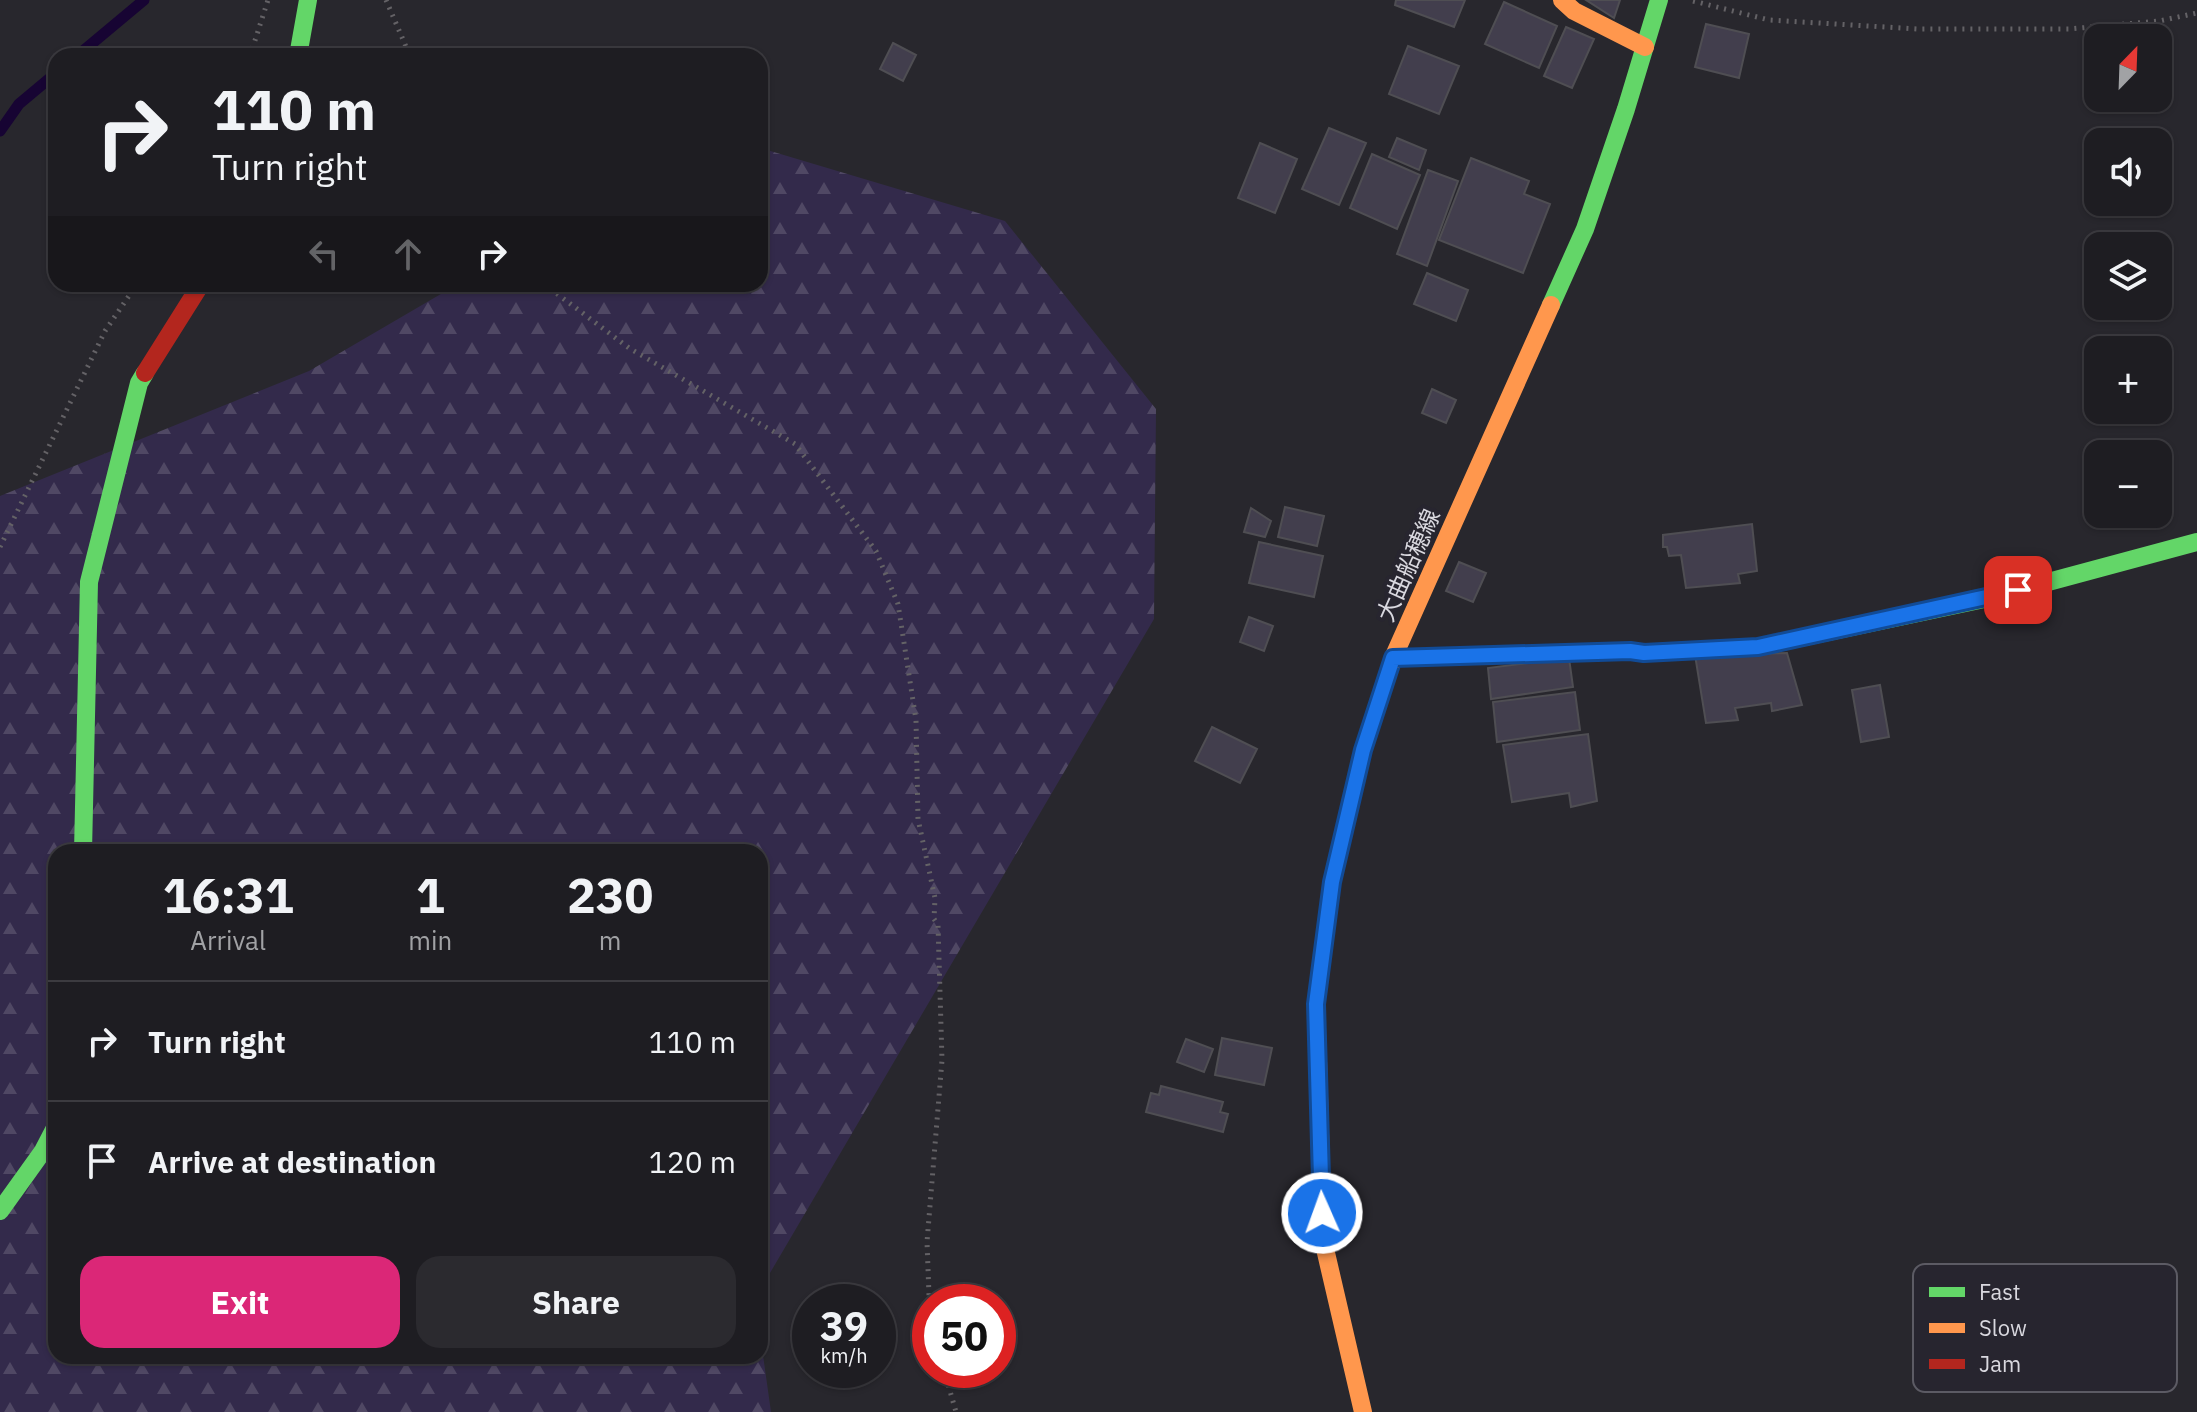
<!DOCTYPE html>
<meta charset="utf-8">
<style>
body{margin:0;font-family:"IBM Plex Sans","Noto Sans JP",sans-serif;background:#2b2a2f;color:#f1f3f6;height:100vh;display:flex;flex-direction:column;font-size:30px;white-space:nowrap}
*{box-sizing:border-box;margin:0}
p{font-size:26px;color:#a1a2a5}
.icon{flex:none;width:44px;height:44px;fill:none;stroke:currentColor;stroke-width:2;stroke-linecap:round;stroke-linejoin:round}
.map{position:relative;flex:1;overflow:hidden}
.panel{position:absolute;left:48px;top:844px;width:720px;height:520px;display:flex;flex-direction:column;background:#1e1d22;border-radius:24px;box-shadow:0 2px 6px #0004,0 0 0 2px #3c3b40}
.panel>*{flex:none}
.guide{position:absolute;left:48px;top:48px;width:720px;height:244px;border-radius:24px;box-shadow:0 2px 6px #0004,0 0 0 2px #3c3b40;background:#1e1d22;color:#f1f3f6;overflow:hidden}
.needle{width:52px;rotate:23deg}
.buttons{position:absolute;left:2084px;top:24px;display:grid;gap:16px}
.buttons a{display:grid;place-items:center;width:88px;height:88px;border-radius:16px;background:#1e1d22;box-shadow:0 2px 6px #0004,0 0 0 2px #3c3b40;font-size:40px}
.speed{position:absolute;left:792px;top:1284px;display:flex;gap:16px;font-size:40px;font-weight:700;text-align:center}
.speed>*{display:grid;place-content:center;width:104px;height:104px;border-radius:50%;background:#1e1d22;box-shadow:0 2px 6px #0004,0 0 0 2px #3c3b40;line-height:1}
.speed small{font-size:20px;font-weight:400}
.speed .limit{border:12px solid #d22;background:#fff;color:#111}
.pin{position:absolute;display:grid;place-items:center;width:68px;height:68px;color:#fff;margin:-34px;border-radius:16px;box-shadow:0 4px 12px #0006}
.me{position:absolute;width:88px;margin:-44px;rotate:358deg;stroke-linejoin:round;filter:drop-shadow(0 0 6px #0008)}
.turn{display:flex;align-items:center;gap:28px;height:168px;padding:0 32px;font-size:36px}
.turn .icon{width:104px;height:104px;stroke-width:2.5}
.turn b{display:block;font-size:56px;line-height:68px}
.lanes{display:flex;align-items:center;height:76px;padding:0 32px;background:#0003;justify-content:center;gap:40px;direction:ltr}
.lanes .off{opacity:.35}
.eta{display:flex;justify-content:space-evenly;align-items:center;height:136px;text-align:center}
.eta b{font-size:48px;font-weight:700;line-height:56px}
.primary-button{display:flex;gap:16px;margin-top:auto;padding:16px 32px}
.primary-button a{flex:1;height:92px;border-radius:24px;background:#db2777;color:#fff;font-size:32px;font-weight:700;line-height:92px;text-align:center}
.primary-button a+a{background:#2b2a2f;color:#f1f3f6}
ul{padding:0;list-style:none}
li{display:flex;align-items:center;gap:24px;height:120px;padding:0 32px;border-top:2px solid #3c3b40}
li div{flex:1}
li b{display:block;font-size:30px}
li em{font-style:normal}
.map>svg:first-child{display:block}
.forest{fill:url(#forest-firs)}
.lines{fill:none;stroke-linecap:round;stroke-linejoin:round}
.stream{stroke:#170433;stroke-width:11}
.building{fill:#423e4d;stroke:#4f4e53;stroke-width:2}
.path{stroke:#646266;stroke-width:5;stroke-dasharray:2 6;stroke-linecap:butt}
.fast{stroke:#63d668;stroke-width:18}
.slow{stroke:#ff974d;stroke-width:18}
.jam{stroke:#b3261e;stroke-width:18}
.route-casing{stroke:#114b97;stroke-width:20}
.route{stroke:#1a73e8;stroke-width:14}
.labels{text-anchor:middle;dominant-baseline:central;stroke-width:8;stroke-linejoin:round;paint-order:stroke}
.street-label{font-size:24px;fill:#d9d8df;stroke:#27252f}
.key{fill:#27252f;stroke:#5c5b64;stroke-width:2}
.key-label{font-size:22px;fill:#d9d8df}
</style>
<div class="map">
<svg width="2197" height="1412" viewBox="0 0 2197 1412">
<defs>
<pattern id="forest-firs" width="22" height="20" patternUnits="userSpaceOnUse" patternTransform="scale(2)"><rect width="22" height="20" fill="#332a4b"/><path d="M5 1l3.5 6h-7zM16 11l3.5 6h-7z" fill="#504864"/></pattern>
</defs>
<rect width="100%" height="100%" fill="#28272d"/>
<!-- forest -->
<path class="forest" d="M760,148L1005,221L1156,409L1154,619L760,1290V852H56V1356H760V1334L771,1412H0V496L309,371L458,284H760Z"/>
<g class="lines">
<!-- stream -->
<path class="stream" d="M77,56L144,0
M0,131L19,104L56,73"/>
</g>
<!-- building -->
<path class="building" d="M1396,0H1465L1454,27L1395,5Z
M1586,0H1620L1614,18Z
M1504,2L1557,26L1539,68L1485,44Z
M1706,24L1749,34L1739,78L1695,67Z
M1566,27L1594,39L1572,88L1544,76Z
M893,43L916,55L903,81L880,69Z
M1408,46L1459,66L1439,114L1389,94Z
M1329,128L1366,143L1339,205L1302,189Z
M1397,138L1426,150L1419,170L1389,157Z
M1260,143L1297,159L1275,213L1238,198Z
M1372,154L1420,175L1397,229L1350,208Z
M1471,158L1529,181L1524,194L1550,204L1523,273L1439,240Z
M1428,170L1458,181L1427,266L1397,254Z
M1427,273L1468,290L1456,321L1414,304Z
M1432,389L1456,400L1446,423L1422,413Z
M1285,507L1324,516L1317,546L1278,537Z
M1251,508L1271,521L1265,537L1244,532Z
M1752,524L1757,571L1738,574L1740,583L1686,588L1681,555L1669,556L1667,547H1663V535Z
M1259,542L1323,556L1314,597L1249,583Z
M1459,562L1486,573L1473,602L1446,591Z
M1249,617L1273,626L1264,651L1240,642Z
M1787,653L1802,705L1772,711L1771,703L1735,708L1738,720L1706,723L1695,655Z
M1569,658L1573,687L1491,699L1488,668Z
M1880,685L1889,737L1861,742L1852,690Z
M1575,692L1580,730L1497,742L1493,702Z
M1212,727L1257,749L1240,783L1195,761Z
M1588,734L1597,801L1571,807L1569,793L1512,802L1503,745Z
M1222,1038L1272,1048L1264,1085L1215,1075Z
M1186,1039L1213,1049L1204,1072L1177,1062Z
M1161,1086L1223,1102L1220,1112L1228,1114L1223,1132L1146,1112L1151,1093L1159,1095Z"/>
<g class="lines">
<!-- path -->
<path class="path" d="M386,0L410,56
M1693,1L1769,20L1918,29H2069L2159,21L2197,13
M250,56L268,0
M544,284L629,348L795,444L876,551L898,604L916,720L918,819L935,898L934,919L938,925L942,1060L927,1242L930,1322
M0,547L105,331L137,284
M944,1370L956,1412"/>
<!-- fast -->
<path class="fast" d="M298,56L308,0
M1551,305L1585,229L1626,109L1659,0
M1786,641L1989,598L2197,542
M83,852L89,582L139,383L145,373
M1318,1061L1316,1004L1332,882L1363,750L1379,700
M0,1211L43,1151L56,1126"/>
<!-- slow -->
<path class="slow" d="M1562,0L1574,11L1645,47
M1393,658L1630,651L1644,653L1758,647L1786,641
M1379,700L1393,658L1551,305
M1318,1061L1323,1240L1363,1412"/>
<!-- jam -->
<path class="jam" d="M145,373L201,284"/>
</g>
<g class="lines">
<defs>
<path id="route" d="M1322,1213L1316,1004L1332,882L1363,750L1393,658L1630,651L1644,653L1758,647L2018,590"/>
</defs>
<!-- route casing -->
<use href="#route" class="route-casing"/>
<!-- route -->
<use href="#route" class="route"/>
</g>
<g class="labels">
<!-- street labels -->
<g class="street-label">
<text transform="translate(1408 565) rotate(-66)">大曲船穂線</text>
</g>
</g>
<!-- legend -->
<rect x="1913" y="1264" width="264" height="128" rx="12" class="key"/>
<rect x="1929" y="1287" width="36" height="10" fill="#63d668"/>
<rect x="1929" y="1323" width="36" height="10" fill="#ff974d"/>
<rect x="1929" y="1359" width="36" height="10" fill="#b3261e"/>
<g class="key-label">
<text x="1979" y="1300">Fast</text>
<text x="1979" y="1336">Slow</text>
<text x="1979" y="1372">Jam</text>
</g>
</svg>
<div class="buttons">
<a><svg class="needle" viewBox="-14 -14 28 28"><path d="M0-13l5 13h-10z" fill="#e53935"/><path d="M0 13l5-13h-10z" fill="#a1a2a5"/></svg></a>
<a><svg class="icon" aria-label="sound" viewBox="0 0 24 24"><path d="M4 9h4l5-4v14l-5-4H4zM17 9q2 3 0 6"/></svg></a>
<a><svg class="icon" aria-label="layers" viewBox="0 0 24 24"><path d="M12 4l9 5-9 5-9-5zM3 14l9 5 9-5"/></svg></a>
<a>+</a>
<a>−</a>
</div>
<div class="speed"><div>39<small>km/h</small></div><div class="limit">50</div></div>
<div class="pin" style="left:2018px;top:590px;background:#d93025"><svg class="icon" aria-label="arrive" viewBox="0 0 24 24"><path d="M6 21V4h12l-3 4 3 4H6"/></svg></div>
<svg class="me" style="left:1322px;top:1213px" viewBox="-20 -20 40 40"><circle r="17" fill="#1a73e8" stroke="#fff" stroke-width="3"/><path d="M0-11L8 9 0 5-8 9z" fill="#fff"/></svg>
<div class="guide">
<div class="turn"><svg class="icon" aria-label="right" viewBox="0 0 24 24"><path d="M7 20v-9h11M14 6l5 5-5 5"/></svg><div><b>110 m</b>Turn right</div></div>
<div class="lanes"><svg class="icon off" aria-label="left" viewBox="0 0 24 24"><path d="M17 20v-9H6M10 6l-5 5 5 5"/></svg><svg class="icon off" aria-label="ahead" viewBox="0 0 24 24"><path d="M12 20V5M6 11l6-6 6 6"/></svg><svg class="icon" aria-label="right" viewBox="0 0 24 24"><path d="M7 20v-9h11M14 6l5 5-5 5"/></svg></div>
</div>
<section class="panel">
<div class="eta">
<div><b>16:31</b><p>Arrival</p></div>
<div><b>1</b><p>min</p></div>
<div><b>230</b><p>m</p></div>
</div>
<ul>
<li><svg class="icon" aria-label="right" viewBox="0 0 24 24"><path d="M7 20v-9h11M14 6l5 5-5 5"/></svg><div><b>Turn right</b></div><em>110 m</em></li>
<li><svg class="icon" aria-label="arrive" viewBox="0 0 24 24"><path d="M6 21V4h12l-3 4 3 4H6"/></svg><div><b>Arrive at destination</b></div><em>120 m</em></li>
</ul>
<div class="primary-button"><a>Exit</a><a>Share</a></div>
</section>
</div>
